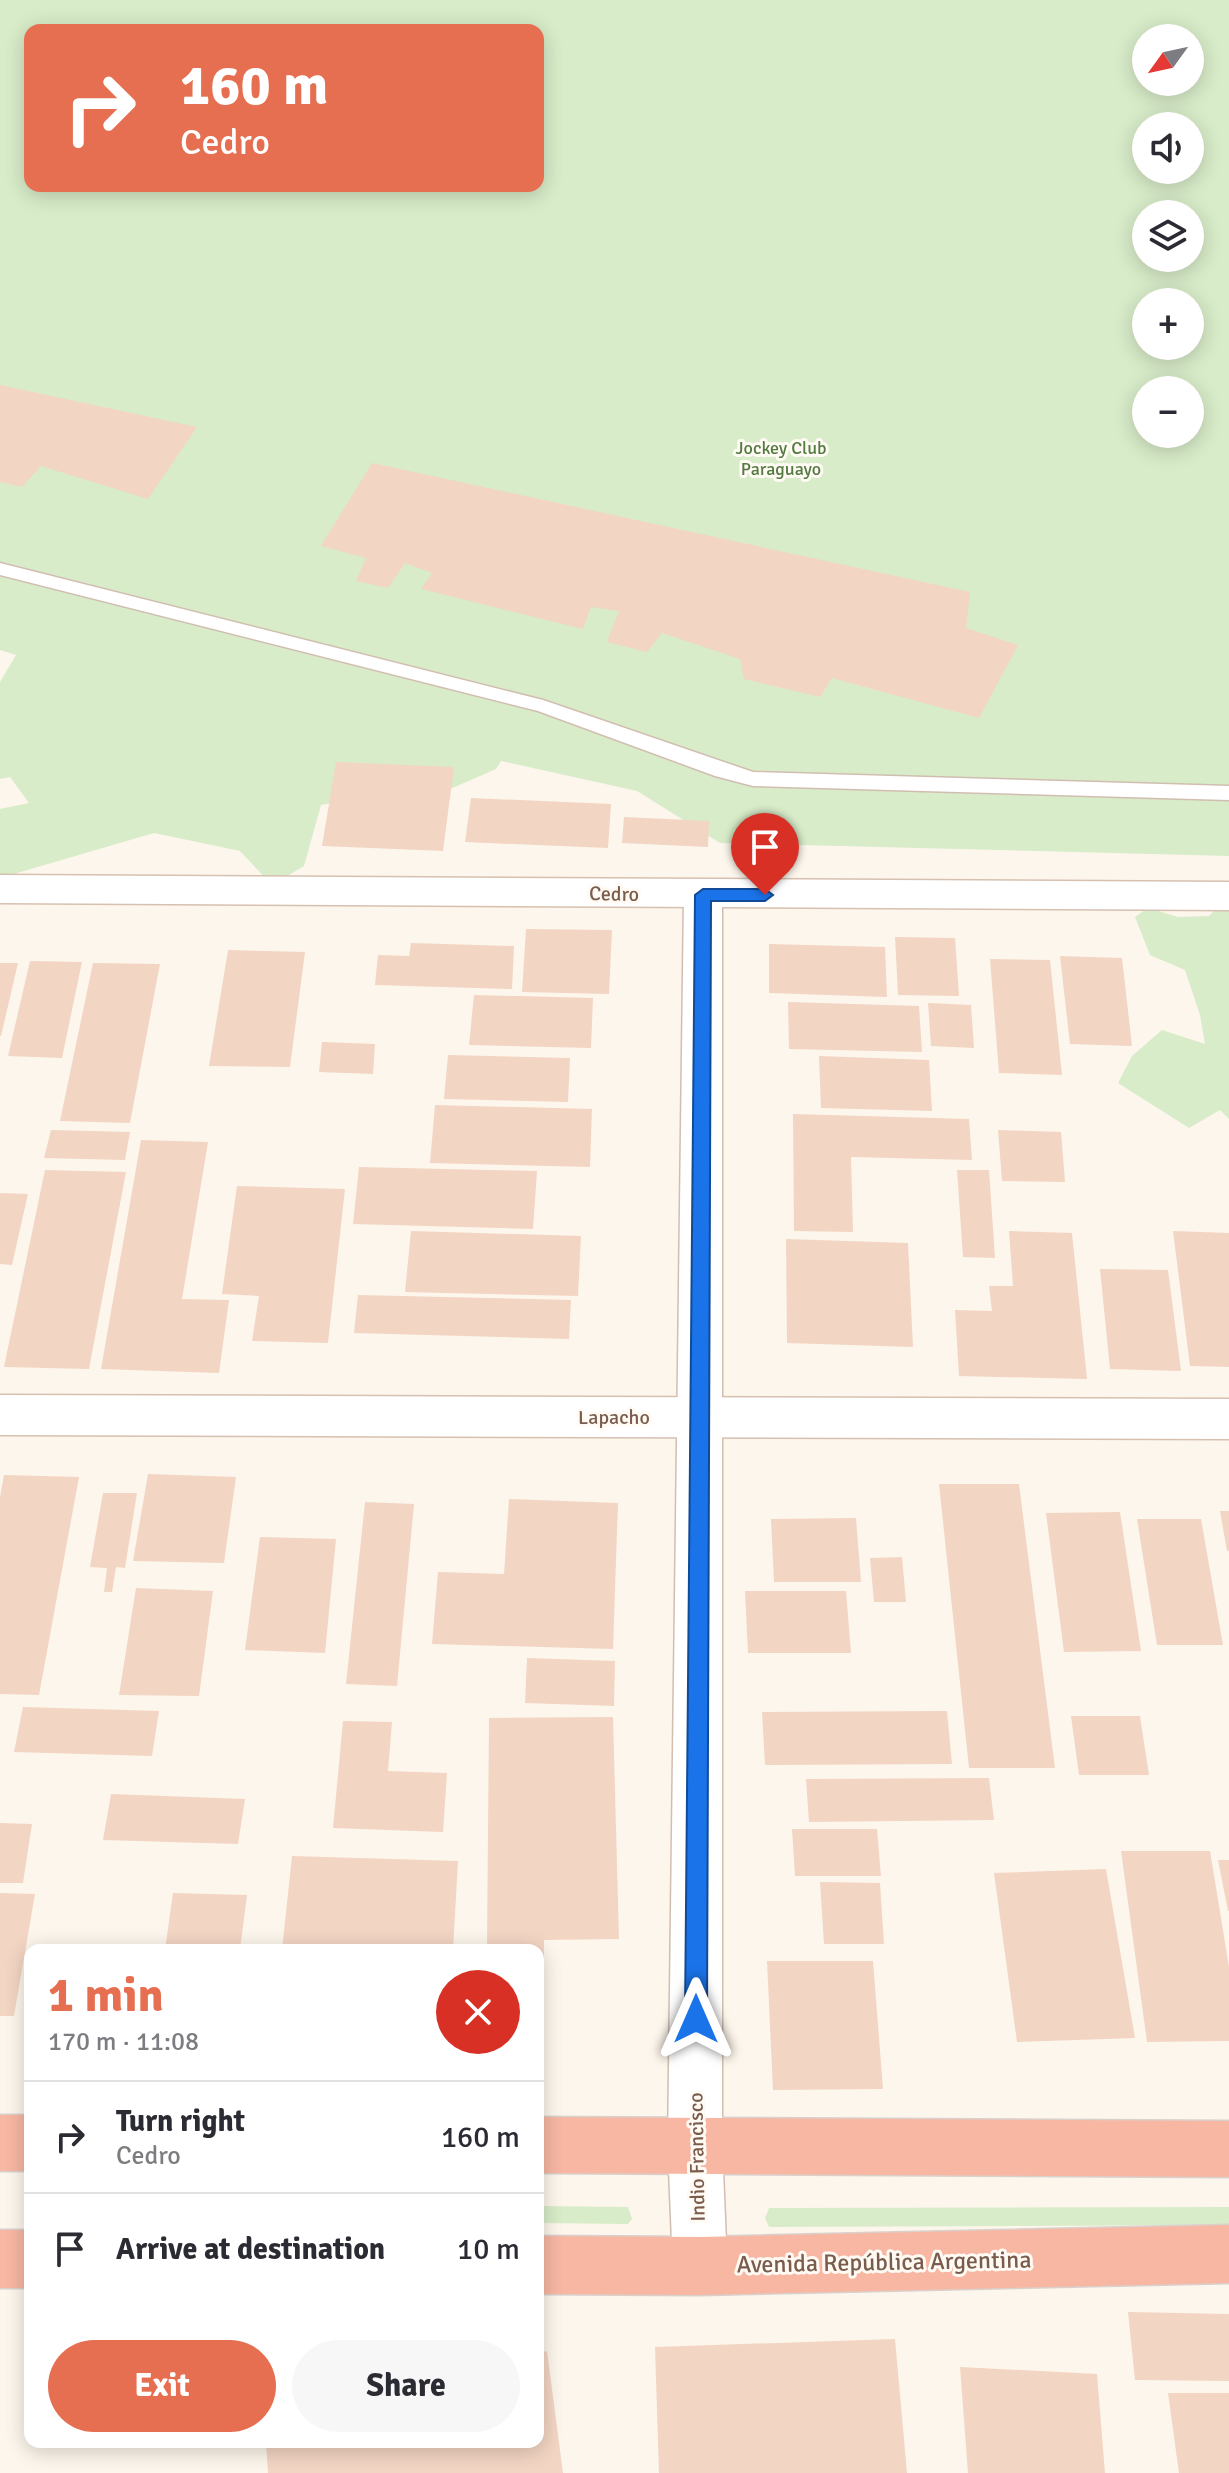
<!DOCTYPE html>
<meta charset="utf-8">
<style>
body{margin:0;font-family:Signika,sans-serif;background:#f7f7f7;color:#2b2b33;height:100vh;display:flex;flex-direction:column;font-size:30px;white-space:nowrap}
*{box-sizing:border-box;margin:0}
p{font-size:26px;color:#7c7c81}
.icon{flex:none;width:44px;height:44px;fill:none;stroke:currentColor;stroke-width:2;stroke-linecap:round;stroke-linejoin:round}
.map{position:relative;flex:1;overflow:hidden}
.panel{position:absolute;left:24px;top:1944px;width:520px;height:504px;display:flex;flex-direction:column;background:#fff;border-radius:16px;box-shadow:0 4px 20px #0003}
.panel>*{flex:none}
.hud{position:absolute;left:24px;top:24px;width:520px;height:168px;border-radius:16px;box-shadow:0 4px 20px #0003;background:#e76f51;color:#fff;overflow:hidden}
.needle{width:52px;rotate:237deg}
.controls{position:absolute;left:1132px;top:24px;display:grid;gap:16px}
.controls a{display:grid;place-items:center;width:72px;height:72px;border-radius:50%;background:#fff;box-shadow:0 4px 20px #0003;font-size:40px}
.pin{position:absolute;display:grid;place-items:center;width:68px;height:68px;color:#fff;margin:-82px -34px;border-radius:50% 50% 50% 0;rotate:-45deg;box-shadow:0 0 8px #0007}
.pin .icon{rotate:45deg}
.me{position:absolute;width:88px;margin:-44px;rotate:0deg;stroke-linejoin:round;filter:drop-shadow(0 0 6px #0008)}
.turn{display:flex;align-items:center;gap:28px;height:168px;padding:0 24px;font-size:36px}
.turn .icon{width:104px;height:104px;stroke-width:2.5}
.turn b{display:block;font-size:56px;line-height:68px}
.round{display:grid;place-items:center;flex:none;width:84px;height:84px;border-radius:42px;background:#f7f7f7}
.overview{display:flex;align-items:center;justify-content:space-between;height:136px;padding:0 24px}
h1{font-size:48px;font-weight:700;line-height:60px;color:#e76f51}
.cta{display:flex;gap:16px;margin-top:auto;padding:16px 24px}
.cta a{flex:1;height:92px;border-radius:48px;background:#e76f51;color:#fff;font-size:32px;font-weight:700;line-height:92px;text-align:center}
.cta a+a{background:#f7f7f7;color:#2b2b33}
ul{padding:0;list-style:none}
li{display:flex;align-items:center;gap:24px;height:112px;padding:0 24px;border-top:2px solid #e1e1e2}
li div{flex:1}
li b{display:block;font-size:30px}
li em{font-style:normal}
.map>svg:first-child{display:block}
.green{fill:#d8ecc9;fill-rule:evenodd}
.building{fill:#f3d5c3}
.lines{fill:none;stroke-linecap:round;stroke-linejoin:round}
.lane-casing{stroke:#d1beb0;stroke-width:3}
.street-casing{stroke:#d1beb0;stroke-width:3}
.secondary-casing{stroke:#d6c0b0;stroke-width:3}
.highway-casing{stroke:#dad1cd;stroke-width:3}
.lane{fill:#fff;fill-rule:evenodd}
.street{fill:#fff;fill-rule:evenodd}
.secondary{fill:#fff;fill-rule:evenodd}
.highway{fill:#f7b7a3;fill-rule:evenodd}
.route{fill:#1a73e8;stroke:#114b97;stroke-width:2}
.labels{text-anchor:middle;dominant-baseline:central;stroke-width:6;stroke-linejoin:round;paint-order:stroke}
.far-park-label{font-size:18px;fill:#537a41;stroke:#fffaf3}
.street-label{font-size:20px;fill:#7a5c4d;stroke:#fffaf3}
.near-street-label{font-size:24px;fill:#7a5c4d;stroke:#fffaf3}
</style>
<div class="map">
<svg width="1229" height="2473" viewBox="0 0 1229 2473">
<rect width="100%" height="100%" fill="#fdf6ec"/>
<!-- green -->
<path class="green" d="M0,0H1229V856L720,843L637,791L501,761L496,769L425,800L375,795L321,805L304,866L272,885L240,851L154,833L0,878V809L29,803L10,777L0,779V682L16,655L0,650ZM30,30H538V186H30ZM1146,38H1190V82H1146ZM1146,126H1190V170H1146ZM1146,214H1190V258H1146ZM1146,302H1190V346H1146ZM1146,390H1190V434H1146Z
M1229,896V1119L1220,1110L1189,1128L1118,1083L1132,1056L1162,1030L1205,1044L1200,1015L1185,970L1150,955L1135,917L1148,908L1178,917L1209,916Z
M538,2206L628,2207L632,2219L628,2224L538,2223Z
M1229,2207V2225L769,2227L765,2218L769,2208Z"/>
<!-- building -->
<path class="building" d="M0,385L197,427L148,499L41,466L22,487L0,482Z
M372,463L970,592L966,628L1018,645L979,718L832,678L820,697L744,679L740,659L662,633L647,652L607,642L619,611L591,607L583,629L421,589L432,573L405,563L388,588L356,581L366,558L321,546Z
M336,762L454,767L443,851L322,846Z
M471,798L611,804L608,848L465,842Z
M624,817L709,821L708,847L622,843Z
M526,929L612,930L609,994L522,992Z
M895,937L955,938L959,996L898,995Z
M411,943L514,946L512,989L375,985L378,955L409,956Z
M769,944L885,947L887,997L769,993Z
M228,950L305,952L290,1067L209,1066Z
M1060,956L1122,958L1132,1046L1070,1044Z
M990,959L1050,960L1062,1075L999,1073Z
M30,961L82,962L62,1058L8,1056Z
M0,963H18L1,1036H0Z
M93,963L160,964L130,1123L60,1121Z
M474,995L593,998L591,1048L469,1045Z
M788,1002L919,1006L922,1052L789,1049Z
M928,1003L971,1005L974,1048L931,1046Z
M322,1042L375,1044L373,1074L319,1072Z
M448,1055L570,1058L568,1102L444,1099Z
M819,1056L929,1060L932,1111L821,1108Z
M435,1105L592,1109L590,1167L430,1163Z
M793,1114L969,1119L972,1160L851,1157L853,1232L794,1231Z
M51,1130L130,1132L125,1160L44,1158Z
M998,1130L1061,1132L1065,1182L1002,1181Z
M141,1140L208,1142L182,1299L229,1300L219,1373L101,1369Z
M359,1167L537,1171L533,1229L353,1224Z
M45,1170L126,1172L89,1369L4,1367Z
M957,1170H989L995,1258L963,1257Z
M237,1186L345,1189L328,1343L252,1341L259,1296L222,1294Z
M0,1193L28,1194L12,1265L0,1264Z
M411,1231L581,1236L578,1296L405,1292Z
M1009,1231L1072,1233L1087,1379L959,1376L955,1310L992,1311L989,1286H1013Z
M1173,1231L1229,1233V1367L1190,1366Z
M786,1239L908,1243L913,1347L787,1343Z
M1100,1269L1168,1270L1181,1371L1110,1369Z
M358,1295L571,1300L569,1339L354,1333Z
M148,1474L236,1477L224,1563L133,1561Z
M4,1475L79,1477L39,1695L0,1694V1497Z
M939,1484H1019L1055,1768H969Z
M103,1493H137L125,1568L116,1567L112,1592H104L107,1568L90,1567Z
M509,1499L618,1503L613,1649L432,1644L438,1572L504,1574Z
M365,1502L414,1504L397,1686L346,1684Z
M1220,1511H1229V1551H1227Z
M1120,1512L1141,1651L1064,1652L1046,1513Z
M856,1518L861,1582H774L771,1519Z
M1137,1519H1201L1223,1645H1157Z
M260,1537L336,1539L325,1653L245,1650Z
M902,1557L906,1602H874L870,1558Z
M136,1588L213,1591L199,1696L119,1695Z
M745,1591H846L851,1653H748Z
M527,1658L615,1661L614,1706L525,1703Z
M23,1707L159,1711L152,1756L14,1752Z
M947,1711L952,1764L765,1765L762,1712Z
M1071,1716H1140L1149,1775H1079Z
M613,1717L619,1939L544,1940V2045L538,2046V1950H487L489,1718Z
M343,1721L392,1722L388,1771L447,1773L443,1832L333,1828Z
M989,1778L994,1820L809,1822L806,1779Z
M111,1794L245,1799L238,1844L103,1840Z
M0,1823L32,1824L23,1883H0Z
M792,1829H877L881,1876H795Z
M1121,1851H1210L1229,1967V2041L1147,2042Z
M292,1856L458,1861L453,1950H282Z
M1218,1860H1229V1911H1228Z
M1106,1869L1135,2038L1017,2042L994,1873Z
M820,1882L880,1883L884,1944H824Z
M0,1893L35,1894L14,2016H0Z
M173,1893L247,1895L240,1950H165Z
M767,1961H873L883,2089L773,2090Z
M1128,2312L1229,2314V2381L1135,2380Z
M895,2339L907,2473H659L655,2347Z
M547,2351L563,2473H268L266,2442H538V2353Z
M960,2367L1097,2374L1105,2473H968Z
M1168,2393H1229V2473H1179Z"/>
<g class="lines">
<defs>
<path id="lane" d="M0,563L543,700L753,772L1229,786V800L753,786L715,776L538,711L0,575Z"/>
<path id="street" d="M703,881L716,885L722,895V2146L727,2266L719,2285L700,2293L681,2285L673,2266L668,2146L684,895L690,885Z"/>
<path id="secondary" d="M0,875L1229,882V910L0,903Z
M0,1395L1229,1399V1439L0,1435Z"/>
<path id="highway" d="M0,2115H30V2171H0Z
M538,2117L1229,2121V2177L538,2173Z
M1229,2225V2283L700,2295L538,2294V2236L700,2237Z
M0,2230H30V2288H0Z"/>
</defs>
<!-- lane casing -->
<use href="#lane" class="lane-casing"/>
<!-- street casing -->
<use href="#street" class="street-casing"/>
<!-- secondary casing -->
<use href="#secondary" class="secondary-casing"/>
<!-- highway casing -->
<use href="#highway" class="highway-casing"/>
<!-- lane -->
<use href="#lane" class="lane"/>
<!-- street -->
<use href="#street" class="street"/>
<!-- secondary -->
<use href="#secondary" class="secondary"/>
<!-- highway -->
<use href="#highway" class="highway"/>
</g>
<!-- route -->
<path class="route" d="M703,889H765L773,895L765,901H711L707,2019L704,2027L696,2030L688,2027L685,2019L695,895Z"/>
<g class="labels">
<!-- far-park labels -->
<g class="far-park-label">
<text x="781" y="448">Jockey Club<tspan x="781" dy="21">Paraguayo</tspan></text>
</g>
<!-- street labels -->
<g class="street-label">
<text transform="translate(614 894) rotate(1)">Cedro</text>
<text x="614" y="1417">Lapacho</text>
<text transform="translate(697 2157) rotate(-91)">Indio Francisco</text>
</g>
<!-- near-street labels -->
<g class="near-street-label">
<text transform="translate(884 2262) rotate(-1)">Avenida República Argentina</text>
</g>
</g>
</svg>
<div class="controls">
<a><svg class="needle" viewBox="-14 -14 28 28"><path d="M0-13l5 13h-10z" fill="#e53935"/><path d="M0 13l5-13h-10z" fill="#7c7c81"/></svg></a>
<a><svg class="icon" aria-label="sound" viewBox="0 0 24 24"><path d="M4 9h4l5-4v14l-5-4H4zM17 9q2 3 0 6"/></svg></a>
<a><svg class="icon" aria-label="layers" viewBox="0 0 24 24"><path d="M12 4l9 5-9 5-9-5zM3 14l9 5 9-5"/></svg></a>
<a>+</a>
<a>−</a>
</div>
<div class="pin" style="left:765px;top:895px;background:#d93025"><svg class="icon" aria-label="arrive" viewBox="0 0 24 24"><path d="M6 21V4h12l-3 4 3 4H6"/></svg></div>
<svg class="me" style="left:696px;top:2019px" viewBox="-20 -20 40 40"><path d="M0-17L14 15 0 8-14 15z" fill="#1a73e8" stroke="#fff" stroke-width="4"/></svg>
<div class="hud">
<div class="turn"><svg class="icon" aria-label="right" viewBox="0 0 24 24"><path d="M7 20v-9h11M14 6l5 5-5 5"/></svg><div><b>160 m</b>Cedro</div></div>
</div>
<section class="panel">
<div class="overview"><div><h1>1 min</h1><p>170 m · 11:08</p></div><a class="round" style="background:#d93025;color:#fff"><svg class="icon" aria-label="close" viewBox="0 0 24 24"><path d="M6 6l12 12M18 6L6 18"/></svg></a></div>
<ul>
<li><svg class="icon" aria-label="right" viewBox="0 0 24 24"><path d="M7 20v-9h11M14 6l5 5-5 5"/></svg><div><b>Turn right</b><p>Cedro</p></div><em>160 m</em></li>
<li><svg class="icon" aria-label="arrive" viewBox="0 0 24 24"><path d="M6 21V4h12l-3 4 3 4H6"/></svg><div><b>Arrive at destination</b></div><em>10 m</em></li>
</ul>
<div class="cta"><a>Exit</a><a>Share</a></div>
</section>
</div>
